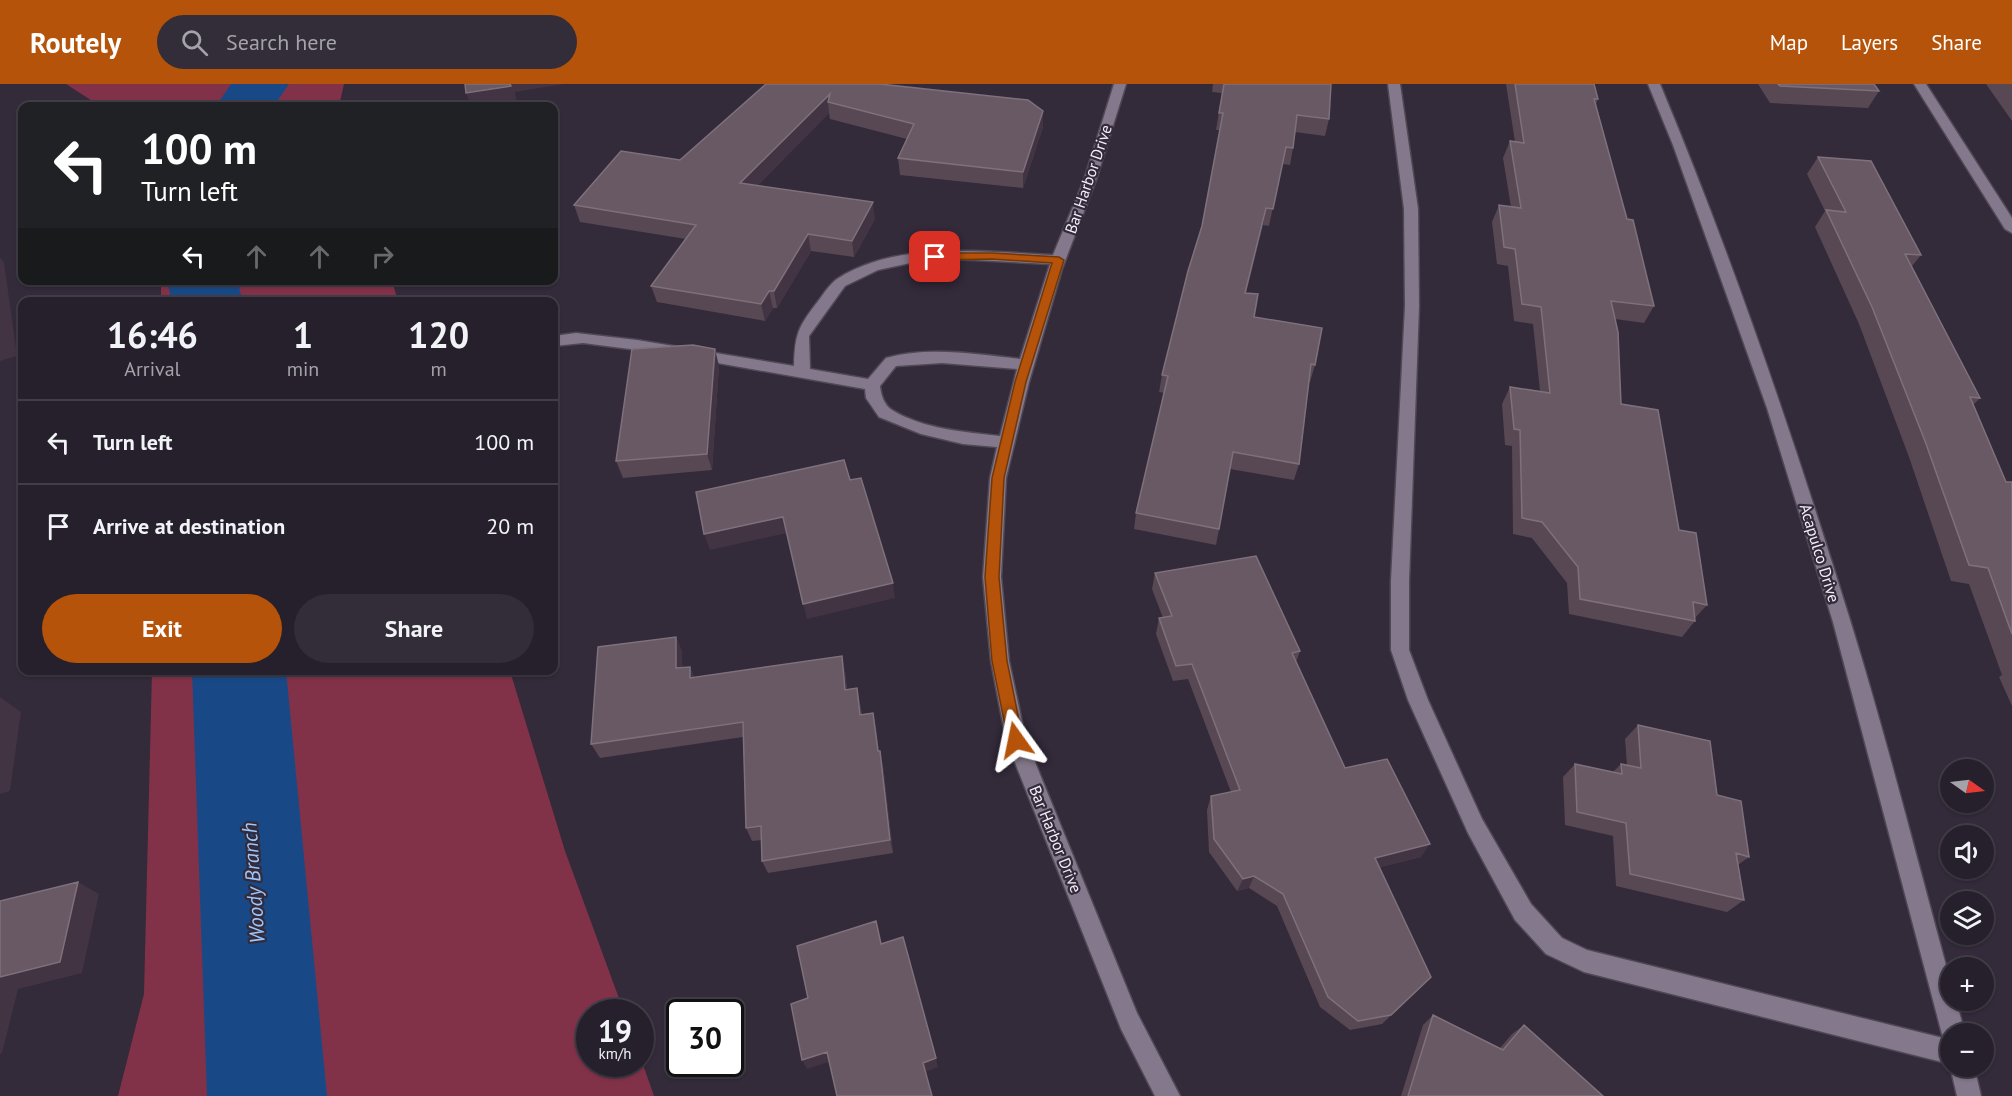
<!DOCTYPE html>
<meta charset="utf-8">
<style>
body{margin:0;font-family:"PT Sans",sans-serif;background:#322d38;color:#f1f3f6;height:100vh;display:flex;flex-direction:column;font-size:22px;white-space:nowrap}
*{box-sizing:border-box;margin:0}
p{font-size:20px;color:#a4a3a9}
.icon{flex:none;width:33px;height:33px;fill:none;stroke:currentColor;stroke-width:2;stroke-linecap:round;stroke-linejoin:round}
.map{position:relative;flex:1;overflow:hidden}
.sheet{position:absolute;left:18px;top:213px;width:540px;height:378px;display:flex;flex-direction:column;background:#26202c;border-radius:12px;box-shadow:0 2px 4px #0004,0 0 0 2px #423e48}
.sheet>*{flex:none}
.top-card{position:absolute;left:18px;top:18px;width:540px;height:183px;border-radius:12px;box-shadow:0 2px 4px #0004,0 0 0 2px #423e48;background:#202124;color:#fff;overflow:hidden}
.needle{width:39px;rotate:104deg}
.tools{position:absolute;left:1940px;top:675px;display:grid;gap:12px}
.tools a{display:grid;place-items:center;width:54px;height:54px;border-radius:50%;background:#26202c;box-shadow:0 2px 4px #0004,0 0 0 2px #423e48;font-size:30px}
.speed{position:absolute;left:576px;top:915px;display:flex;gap:12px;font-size:30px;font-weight:700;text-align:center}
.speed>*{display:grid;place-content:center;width:78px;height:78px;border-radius:50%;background:#26202c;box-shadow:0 2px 4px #0004,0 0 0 2px #423e48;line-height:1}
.speed small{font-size:15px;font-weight:400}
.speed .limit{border:3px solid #111;border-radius:9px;background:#fff;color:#111}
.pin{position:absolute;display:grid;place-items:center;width:51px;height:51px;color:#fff;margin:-26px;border-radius:12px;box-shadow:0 3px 9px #0006}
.me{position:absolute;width:66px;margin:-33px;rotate:348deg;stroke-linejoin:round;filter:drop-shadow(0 0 4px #0008)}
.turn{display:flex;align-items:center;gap:21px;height:126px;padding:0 24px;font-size:27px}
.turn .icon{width:78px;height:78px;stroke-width:2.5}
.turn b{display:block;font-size:42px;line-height:51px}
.lanes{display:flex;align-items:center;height:57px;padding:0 24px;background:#0003;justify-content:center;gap:30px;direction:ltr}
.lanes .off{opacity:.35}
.eta{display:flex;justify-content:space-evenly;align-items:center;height:102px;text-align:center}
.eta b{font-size:36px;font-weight:700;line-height:42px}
.action{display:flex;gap:12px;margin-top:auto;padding:12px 24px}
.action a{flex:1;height:69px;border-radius:36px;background:#b45309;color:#fff;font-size:24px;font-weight:700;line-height:69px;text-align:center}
.action a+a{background:#322d38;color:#f1f3f6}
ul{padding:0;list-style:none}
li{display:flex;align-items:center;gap:18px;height:84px;padding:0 24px;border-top:2px solid #423e48}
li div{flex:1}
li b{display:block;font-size:22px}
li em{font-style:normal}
header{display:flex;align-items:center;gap:36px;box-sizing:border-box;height:84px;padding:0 30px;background:#b45309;color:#fff}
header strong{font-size:28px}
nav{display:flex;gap:33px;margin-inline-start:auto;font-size:21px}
.search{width:420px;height:54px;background:#322d38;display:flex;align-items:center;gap:15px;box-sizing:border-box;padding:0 21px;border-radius:33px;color:#a4a3a9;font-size:22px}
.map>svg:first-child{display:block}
.green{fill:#823248}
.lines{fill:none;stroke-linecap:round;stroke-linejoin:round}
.river{fill:#184986;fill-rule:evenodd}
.minor-casing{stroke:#4f4855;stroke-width:3}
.minor{fill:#84798c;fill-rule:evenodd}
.wall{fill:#584853}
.shaded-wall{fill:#423442}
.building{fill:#695965;stroke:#7e717c;stroke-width:1.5}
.route{fill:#b45309;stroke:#753606;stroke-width:1.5}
.labels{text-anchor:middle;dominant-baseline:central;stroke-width:4.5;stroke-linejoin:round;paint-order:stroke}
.street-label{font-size:16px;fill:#f4eef9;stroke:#332a3a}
.near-water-label{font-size:21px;font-style:italic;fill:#9ec6fb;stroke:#332a3a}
</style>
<header>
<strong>Routely</strong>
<div class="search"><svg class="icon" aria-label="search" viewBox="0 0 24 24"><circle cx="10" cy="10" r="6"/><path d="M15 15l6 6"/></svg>Search here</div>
<nav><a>Map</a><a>Layers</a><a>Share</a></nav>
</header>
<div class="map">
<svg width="2012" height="1012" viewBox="0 0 2012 1012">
<rect width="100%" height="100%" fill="#332a3a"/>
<!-- green -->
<path class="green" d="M66,0H344L339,22H100Z
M161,196L392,197L398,217H161Z
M152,587H510L565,767L624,928H590V980H640L641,975L654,1012H118L144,910Z"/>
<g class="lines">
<!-- river -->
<path class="river" d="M231,0H289L274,22H216Z
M167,196H237L243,218H172Z
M192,586H286L327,1012H207Z"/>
<defs>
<path id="minor" d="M1114,0H1126L1096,96L1062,185L1029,298L1006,394L1001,493L1009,577L1026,656L1137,929L1180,1012H1155L1121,945L1006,656L991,577L983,493L990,394L997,363L963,360L921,350L879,333L866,314L865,305L661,269L583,259L554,262V252L576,249L637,256L794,282C795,249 798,243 819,216C824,209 830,200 837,195C897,156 985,168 1053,171L1084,96ZM956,175L1050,180L1020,275C977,270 928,262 886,274L868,295L810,285L809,252L845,202L878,186L915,178ZM942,279L1017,285L1000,352C965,348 923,345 892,326C884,321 881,311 880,302L896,282Z
M1388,0H1400L1418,125L1419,222L1409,497V566L1428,616L1482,735L1531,820L1562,854L1587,866L1943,954L1833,538L1767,324L1673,61L1648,0H1660C1733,175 1794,355 1850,536C1887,655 1917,776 1950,896V916H1956L1965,950H1950V980L1584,888L1546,870L1515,836L1468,749L1408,616L1391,566V497L1405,222L1404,125Z
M1914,0H1926L2012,134V149L2005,145Z
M1950,982H1974L1981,1012H1957Z"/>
</defs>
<!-- minor casing -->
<use href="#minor" class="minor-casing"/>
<!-- minor -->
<use href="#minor" class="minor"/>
</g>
<!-- wall -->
<path class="wall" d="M766,0L1043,43L1023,104L900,91L898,74L907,55L830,35L829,29L758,101L875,135L854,173L811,167L777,224H773L765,237L657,218L651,202L686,155L580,138L574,121L680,76Z
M1213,0H1331L1329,35L1325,52L1295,48L1293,64L1290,81L1282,80L1269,142L1263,141L1246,209L1254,233L1315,281L1310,298H1309L1299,380L1294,396L1230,385L1219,445L1216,461L1134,445L1136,429L1165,309L1159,308L1162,291L1202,142L1220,46H1216L1222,9L1212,8Z
M1506,0H1594L1598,15L1596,20L1627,135L1654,222L1644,239L1615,235L1621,320L1679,446L1707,521L1695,534V537L1682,553L1569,530L1567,499L1532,454L1513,450L1512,362L1505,361L1502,320L1510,303L1540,307L1533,240L1514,237L1508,182L1497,180L1492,138L1499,121L1511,123L1503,74L1510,57L1515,58Z
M1758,0H1874L1879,7L1868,24L1770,19Z
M1986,0H2012V37Z
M1818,73L1921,171L1912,182L1980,314L1973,321L2006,398H2012V622L1999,593L2002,591L1969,500L1951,497L1909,373L1859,240L1815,143L1825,127L1807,90Z
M719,282L712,386L623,394L616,377Z
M1155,489L1300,567L1296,578L1345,684L1421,773L1380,783L1421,903L1382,940L1350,946L1320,923L1277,822L1249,804L1237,807L1209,768L1207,726L1211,712L1231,708L1188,595L1173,597L1156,550L1159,534H1163L1152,505Z
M676,553L682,568V584L690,583L694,593L845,587L847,605L857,604L862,630L873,629L879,667L883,681L893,769L768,789L762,777V756L752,757L746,744L743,653L600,674L591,660Z
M1638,641L1717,711L1749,773L1738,781L1744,816L1727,828L1616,802L1613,752L1565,741L1563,693L1575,680L1613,688L1621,680L1627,681L1625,655Z
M1433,931L1500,964L1512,950L1524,941L1603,1012H1401L1423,941Z"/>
<!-- shaded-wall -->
<path class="shaded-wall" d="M510,0H564L515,8L517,19L494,22H471L466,9Z
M830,10L828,18L829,29L744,115L740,99Z
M1043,27V43L1023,104V88Z
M873,118L875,135L854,173L852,157Z
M1266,124L1263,141L1241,225L1245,209Z
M808,150L811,167L777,224L774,207Z
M0,174L4,178L17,272L0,277Z
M769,207L773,224L765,237L761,220Z
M715,265L719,282L712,386L707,370Z
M783,433L787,449L710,466L704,450Z
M893,499L895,514L807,535L803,520Z
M676,553L682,568L683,599L676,584Z
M842,572L845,587L848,620L845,606Z
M690,583L696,598L690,594Z
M857,604L860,619L863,645L860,631Z
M0,613L21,628L10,707L0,710Z
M873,629L876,643L881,681L878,667Z
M880,667L883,681L893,769L890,756Z
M1430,760L1421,773L1367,786L1375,774Z
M1254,792L1249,804L1237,807L1243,795Z
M78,798L99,810L82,889L18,905L2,969L0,970V893Z
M827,968L832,977L807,985L802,976Z
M936,974L938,983L925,988L923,979Z"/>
<!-- building -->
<path class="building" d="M465,0H510L511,2L466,9Z
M766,0H880L1028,16L1043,27L1023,88L898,74L914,40L828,18L830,10L740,99L873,118L852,157L808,150L774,207H769L761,220L651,202L696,141L574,121L621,67L680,76Z
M1224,0H1331L1329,35L1297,31L1293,64L1286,63L1273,125L1266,124L1245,209L1258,210L1254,233L1322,244L1315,281L1311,280L1299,380L1233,368L1219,445L1136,429L1168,292L1162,291L1188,187L1202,142L1223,29H1219Z
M1515,0H1594L1598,15H1594L1627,135L1633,136L1654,222L1611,217L1618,248L1621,320L1658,326L1679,446L1696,449L1707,521L1693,518L1695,537L1580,515L1578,483L1542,438L1522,434L1520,346L1514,345L1510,303L1550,309L1541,223L1522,220L1515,165L1504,163L1499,121L1521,124L1510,57L1524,59Z
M1778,0H1874L1879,7L1780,2Z
M1818,73L1871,77L1921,171L1905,170L1980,314L1970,313L2006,398H2012V550L1988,484L1969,481L1925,357L1872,223L1826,126L1846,128Z
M693,261L715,265L707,370L616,377L632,265Z
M844,376L850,396L861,394L893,499L803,520L783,433L704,450L696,408Z
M1256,472L1300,567L1292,569L1345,684L1387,675L1430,760L1375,774L1431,893L1391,931L1358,937L1328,913L1283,810L1254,792L1243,795L1214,755L1211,712L1240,706L1192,580L1176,582L1159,534L1172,532L1155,489Z
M676,553V584L690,583V594L842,572L845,606L857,604L860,631L873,629L878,667H880L890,756L762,777L761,742L746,744L743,638L591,660L598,563Z
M1638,641L1710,657L1717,711L1741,717L1749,773L1736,769L1744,816L1630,790L1626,739L1577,728L1575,680L1622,690L1621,680L1641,684Z
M78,798L60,878L0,893V817Z
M876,837L881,860L903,853L936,974L923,979L932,1012H837L827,968L802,976L791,920L808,914L797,862Z
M1433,931L1503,966L1524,941L1603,1012H1408Z"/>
<!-- route -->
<path class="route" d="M992,169L1059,173L1064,176L1026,298L1004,394L999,493L1007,577L1023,656L1021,661L1016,663L1010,661L1008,656L992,577L985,493L992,394L1015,298L1052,179L992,175L935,176L930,173L935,169Z"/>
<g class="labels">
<!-- street labels -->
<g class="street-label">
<text transform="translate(1088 95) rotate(-71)">Bar Harbor Drive</text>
<text transform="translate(1820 469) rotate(73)">Acapulco Drive</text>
<text transform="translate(1056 755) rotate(68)">Bar Harbor Drive</text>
</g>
<!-- near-water labels -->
<g class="near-water-label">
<text transform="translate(253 799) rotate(-94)">Woody Branch</text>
</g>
</g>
</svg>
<div class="tools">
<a><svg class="needle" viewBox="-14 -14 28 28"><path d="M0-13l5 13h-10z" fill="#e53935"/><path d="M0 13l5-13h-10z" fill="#a4a3a9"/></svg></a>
<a><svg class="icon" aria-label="sound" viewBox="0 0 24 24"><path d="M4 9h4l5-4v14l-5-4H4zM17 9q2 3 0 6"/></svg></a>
<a><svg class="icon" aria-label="layers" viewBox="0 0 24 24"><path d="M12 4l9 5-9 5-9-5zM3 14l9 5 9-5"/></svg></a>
<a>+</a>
<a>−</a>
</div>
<div class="speed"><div>19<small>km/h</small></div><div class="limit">30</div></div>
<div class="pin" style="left:935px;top:173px;background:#d93025"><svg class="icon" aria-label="arrive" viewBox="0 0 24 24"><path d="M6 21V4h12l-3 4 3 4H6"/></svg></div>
<svg class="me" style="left:1016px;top:656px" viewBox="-20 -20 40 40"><path d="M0-17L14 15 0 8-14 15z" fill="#b45309" stroke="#fff" stroke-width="4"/></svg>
<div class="top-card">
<div class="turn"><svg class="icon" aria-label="left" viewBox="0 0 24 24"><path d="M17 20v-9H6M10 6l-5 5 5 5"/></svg><div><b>100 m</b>Turn left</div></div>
<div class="lanes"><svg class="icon" aria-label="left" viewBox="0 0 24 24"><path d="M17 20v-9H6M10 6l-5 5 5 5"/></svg><svg class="icon off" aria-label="ahead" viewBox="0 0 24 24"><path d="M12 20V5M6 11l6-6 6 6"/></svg><svg class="icon off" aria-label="ahead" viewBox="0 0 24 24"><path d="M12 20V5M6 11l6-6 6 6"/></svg><svg class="icon off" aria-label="right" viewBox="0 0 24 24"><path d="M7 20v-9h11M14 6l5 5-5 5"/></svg></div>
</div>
<section class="sheet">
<div class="eta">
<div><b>16:46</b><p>Arrival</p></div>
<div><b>1</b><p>min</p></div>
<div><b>120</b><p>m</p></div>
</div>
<ul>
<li><svg class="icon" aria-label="left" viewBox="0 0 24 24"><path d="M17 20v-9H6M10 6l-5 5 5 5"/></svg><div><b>Turn left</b></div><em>100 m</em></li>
<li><svg class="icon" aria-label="arrive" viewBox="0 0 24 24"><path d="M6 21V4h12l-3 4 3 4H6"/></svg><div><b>Arrive at destination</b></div><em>20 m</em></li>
</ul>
<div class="action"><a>Exit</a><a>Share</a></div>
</section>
</div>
